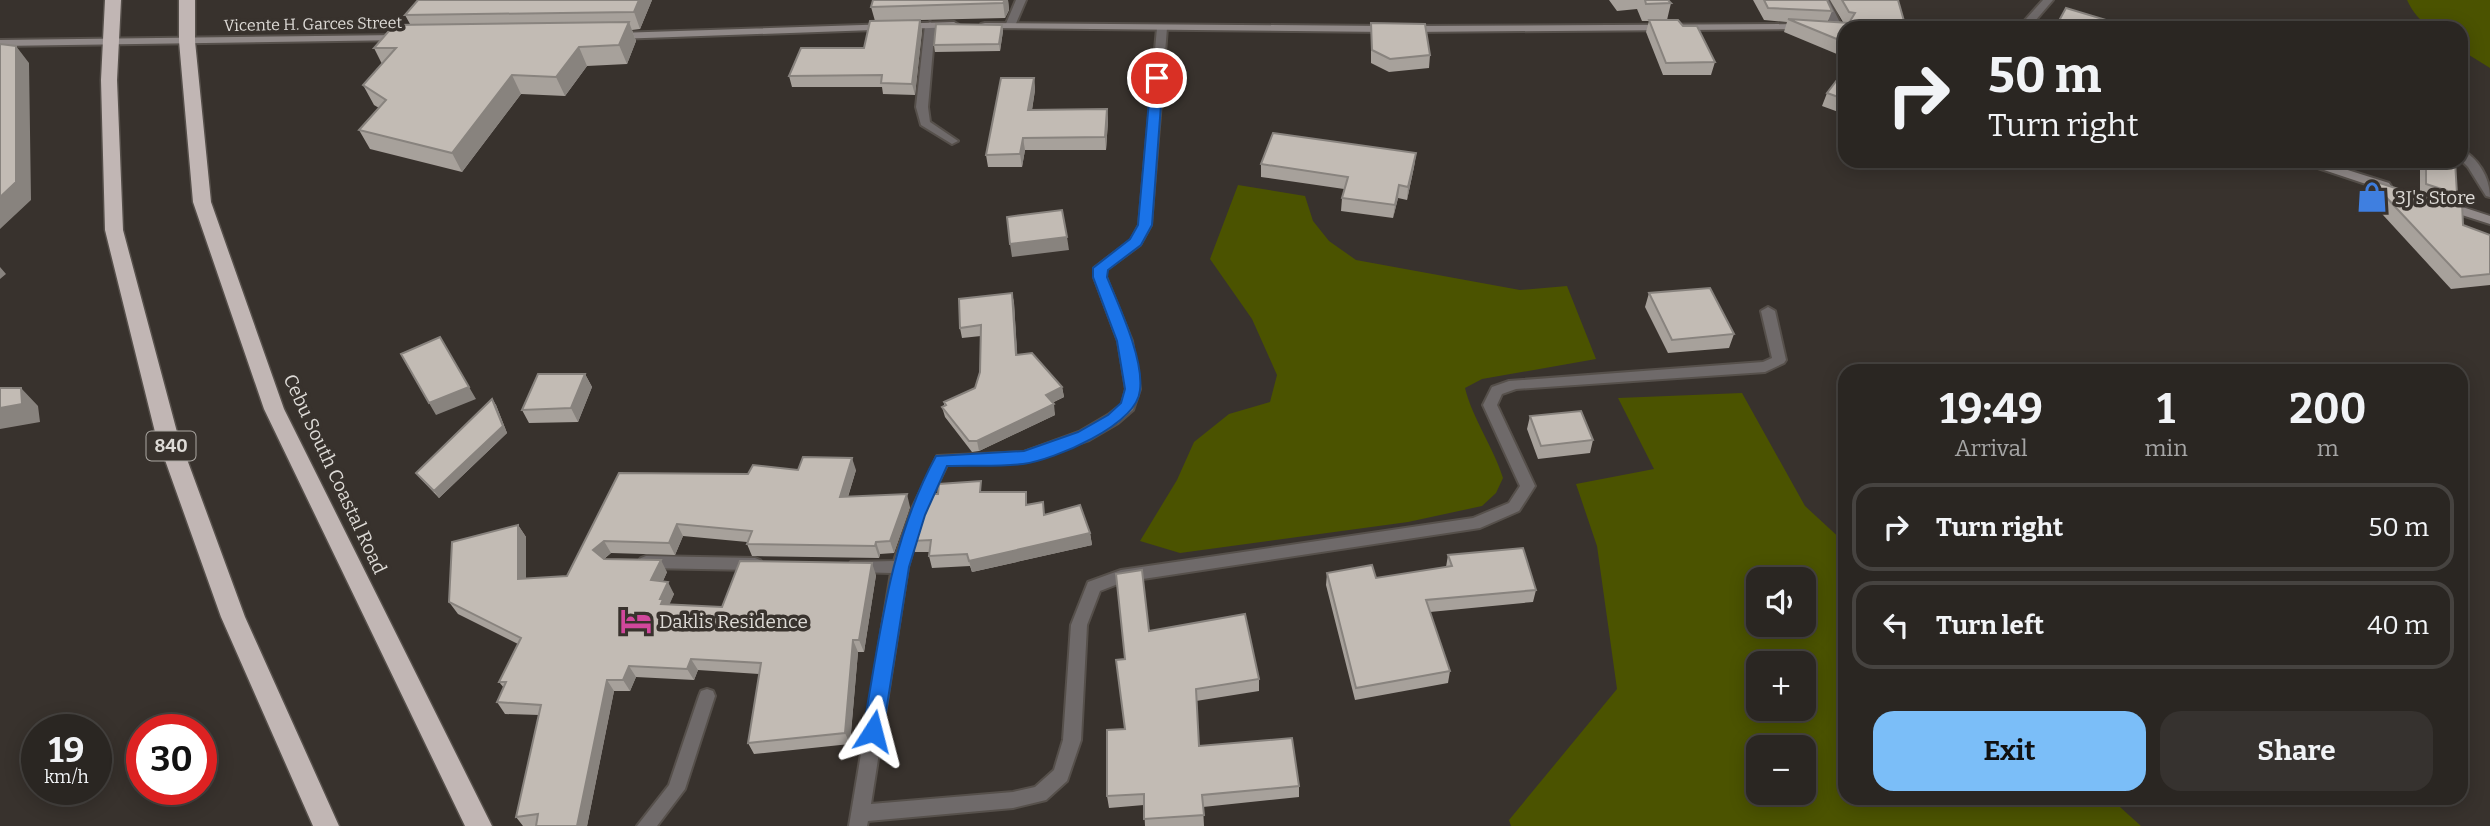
<!DOCTYPE html>
<meta charset="utf-8">
<style>
body{margin:0;font-family:Bitter,serif;background:#36322f;color:#f1f3f6;height:100vh;display:flex;flex-direction:column;font-size:26px;white-space:nowrap}
*{box-sizing:border-box;margin:0}
p{font-size:23px;color:#a5a5a5}
.icon{flex:none;width:38px;height:38px;fill:none;stroke:currentColor;stroke-width:2;stroke-linecap:round;stroke-linejoin:round}
.map{position:relative;flex:1;overflow:hidden}
.drawer{position:absolute;left:1838px;top:364px;width:630px;height:441px;display:flex;flex-direction:column;background:#2a2622;border-radius:21px;box-shadow:0 4px 18px #0003,0 0 0 2px #464340}
.drawer>*{flex:none}
.hud{position:absolute;left:1838px;top:21px;width:630px;height:147px;border-radius:21px;box-shadow:0 4px 18px #0003,0 0 0 2px #464340;background:#2a2622;color:#f1f3f6;overflow:hidden}
.fabs{position:absolute;left:1746px;top:567px;display:grid;gap:14px}
.fabs a{display:grid;place-items:center;width:70px;height:70px;border-radius:14px;background:#2a2622;box-shadow:0 4px 18px #0003,0 0 0 2px #464340;font-size:35px}
.speed{position:absolute;left:21px;top:714px;display:flex;gap:14px;font-size:35px;font-weight:700;text-align:center}
.speed>*{display:grid;place-content:center;width:91px;height:91px;border-radius:50%;background:#2a2622;box-shadow:0 4px 18px #0003,0 0 0 2px #464340;line-height:1}
.speed small{font-size:18px;font-weight:400}
.speed .limit{border:10px solid #d22;background:#fff;color:#111}
.pin{position:absolute;display:grid;place-items:center;width:60px;height:60px;color:#fff;margin:-30px;border:4px solid #fff;border-radius:50%;box-shadow:0 2px 7px #0007}
.me{position:absolute;width:77px;margin:-38px;rotate:9deg;stroke-linejoin:round;filter:drop-shadow(0 0 5px #0008)}
.turn{display:flex;align-items:center;gap:24px;height:147px;padding:0 35px;font-size:32px}
.turn .icon{width:91px;height:91px;stroke-width:2.5}
.turn b{display:block;font-size:49px;line-height:60px}
.eta{display:flex;justify-content:space-evenly;align-items:center;height:119px;text-align:center}
.eta b{font-size:42px;font-weight:700;line-height:49px}
.button{display:flex;gap:14px;margin-top:auto;padding:14px 35px}
.button a{flex:1;height:80px;border-radius:21px;background:#7bbef8;color:#111;font-size:28px;font-weight:700;line-height:80px;text-align:center}
.button a+a{background:#36322f;color:#f1f3f6}
ul{padding:0;list-style:none}
li{display:flex;align-items:center;gap:21px;height:88px;margin:0 14px 10px;padding:0 21px;border:4px solid #464340;border-radius:21px}
li div{flex:1}
li b{display:block;font-size:26px}
li em{font-style:normal}
.map>svg:first-child{display:block}
.green{fill:#4b5300;fill-rule:evenodd}
.lines{fill:none;stroke-linecap:round;stroke-linejoin:round}
.street-casing{stroke:#56504b;stroke-width:4}
.secondary-casing{stroke:#56504b;stroke-width:4}
.highway-casing{stroke:#56504b;stroke-width:3}
.street{fill:#6f6a6a;fill-rule:evenodd}
.secondary{fill:#908988;fill-rule:evenodd}
.highway{fill:#c1b6b4;fill-rule:evenodd}
.wall{fill:#a7a19b}
.shaded-wall{fill:#88837e}
.building{fill:#c2bbb4;stroke:#88837e;stroke-width:2}
.route{fill:#1a73e8;stroke:#114b97;stroke-width:2}
.labels{text-anchor:middle;dominant-baseline:central;stroke-width:7;stroke-linejoin:round;paint-order:stroke}
.far-street-label{font-size:16px;fill:#dddad6;stroke:#38322d}
.shield{fill:#38322d;stroke:#aca8a3;stroke-width:2}
.shield-label{font-size:18px;font-weight:bold;fill:#dddad6}
.poi-label{font-size:19px;fill:#dddad6;stroke:#38322d;text-anchor:start}
.street-label{font-size:19px;fill:#dddad6;stroke:#38322d}
</style>
<div class="map">
<svg width="2490" height="826" viewBox="0 0 2490 826">
<rect width="100%" height="100%" fill="#38322d"/>
<!-- green -->
<path class="green" d="M2407,0H2490V68L2461,50L2460,28C2432,28 2420,27 2407,0Z
M1238,185L1305,196L1313,221L1329,241L1356,260L1520,290L1567,286L1596,359L1482,379L1465,388C1473,420 1493,446 1503,478L1496,493L1482,506L1408,522L1180,553L1140,541L1177,480L1194,442L1229,414L1270,402L1277,375L1252,319L1210,259Z
M1742,393L1805,506L1844,542V798H2110L2141,826H1511L1509,820L1617,689L1597,546L1576,484L1654,469L1618,398ZM1759,579H1804V625H1759ZM1759,663H1804V709H1759ZM1759,747H1804V793H1759Z"/>
<g class="lines">
<defs>
<path id="street" d="M1016,0H1026L1014,28H1006L1005,26Z
M1819,0H1829L1843,29L1842,31H1834Z
M2043,0H2053L2029,28H2018Z
M930,22L935,25L928,107L930,122L958,141L952,144L921,125L916,107L925,25Z
M1162,25L1167,28L1151,225L1140,245L1106,270V277L1132,341L1140,389L1133,410L1118,423L1089,440L1025,462L947,465L923,515L908,567L871,804L1013,792L1035,787L1054,770L1063,740L1071,625L1088,582L1121,570L1473,518L1509,503L1520,486L1483,405L1492,387L1509,381L1763,362L1772,358L1761,311L1768,307L1775,311L1786,360L1784,363L1765,372L1516,389L1502,394L1497,405L1535,486L1519,511L1480,528L1123,582L1100,591L1087,625L1081,740L1067,781L1046,800L1013,808L868,821L867,826H849L891,573L856,572L851,570L848,566L851,562L894,561L909,515L937,456L1024,452L1079,432L1108,415L1122,404L1126,389L1118,341L1094,277V268L1131,240L1139,225L1157,28Z
M2460,149C2478,157 2490,178 2490,197L2486,196L2468,167L2460,159Z
M646,556L755,558L760,560L763,564L760,568L755,570L646,568L641,566L638,562L641,558Z
M707,689L713,691L715,696L685,789L657,826H637L669,785L699,696L701,691Z"/>
<path id="secondary" d="M954,22L959,25L958,27L617,39L612,36L617,33Z
M985,23L1388,26L1393,29L1388,32L981,28V24Z
M1804,24L1808,25V29L1408,32L1403,29L1408,26Z
M401,35L405,36V40L0,46V40Z
M2301,161H2319L2389,183L2391,186L2389,189H2381L2303,163Z
M2444,201L2490,216V224L2440,208L2438,205Z"/>
<path id="highway" d="M105,0H121L117,80L123,230L177,432L245,617L339,826H313L221,617L155,432L105,230L101,80Z
M179,0H195V41L211,202L284,409L492,826H465L264,409L193,202L179,41Z"/>
</defs>
<!-- street casing -->
<use href="#street" class="street-casing"/>
<!-- secondary casing -->
<use href="#secondary" class="secondary-casing"/>
<!-- highway casing -->
<use href="#highway" class="highway-casing"/>
<!-- street -->
<use href="#street" class="street"/>
<!-- secondary -->
<use href="#secondary" class="secondary"/>
<!-- highway -->
<use href="#highway" class="highway"/>
</g>
<!-- wall -->
<path class="wall" d="M652,0L640,29L632,30L636,41L627,64L587,66L565,96L521,94L462,172L370,149L359,130L379,108L374,105L363,85L382,64L374,48L410,24L405,15Z
M1008,0L1009,10L1005,18L920,20L922,31L915,95L883,94L882,87H792L789,76L864,48L875,21L871,7Z
M1609,0H1668L1671,3L1667,20L1715,62L1711,75H1663L1646,32L1649,21H1642L1637,9L1617,11Z
M1753,0H1827L1832,11L1828,21L1843,22L1830,0H1898L1844,28V57L1784,32L1787,22L1764,20Z
M1371,23L1430,55L1429,68L1389,72L1371,63Z
M1002,25L1003,31L1000,51L935,52L934,45Z
M1844,71V114L1822,106L1827,93Z
M1034,78L1035,90L1032,110L1107,109L1108,121L1106,150H1025L1022,167H988L986,155Z
M1416,153L1414,167L1407,200L1398,198L1393,218L1341,211L1342,198L1344,189L1261,177V164Z
M2420,161H2455L2457,194L2452,200L2463,225L2490,235V285L2451,289L2361,191L2370,180L2426,197L2429,194L2420,191Z
M1012,293L1014,303L1017,354L1062,387L1064,397L1052,403L1055,415L979,451L972,452L945,417L942,407L944,406V402L975,388L980,372L981,336L962,338L960,328Z
M1649,293L1734,334L1729,348L1668,353L1645,307Z
M585,374L592,387L578,422L529,423L522,410Z
M492,399L496,405L507,433L439,498L421,479L416,473Z
M1530,416L1593,440L1590,453L1538,459L1527,429Z
M798,470H856L848,497L910,507L894,553L880,554L879,558L752,556L747,544V542L683,536L675,555L611,553L604,559L667,572L663,581L674,594L669,604L722,607L876,575L864,652H858L850,744L754,754L748,743L759,674L698,670L694,680L636,677L630,691H614L587,826H523L516,817L539,715L505,714L497,702L504,688L499,682L518,644L458,614L449,602L518,525L526,537V579L567,576L619,473L748,474Z
M984,492L1028,504L1045,515L1090,533L1092,545L972,572L970,566L932,568L929,556L930,552H915L912,541Z
M1448,555L1536,590L1533,602L1430,612L1450,671L1448,683L1355,700L1326,585L1327,573L1376,578L1446,567Z
M1149,631L1259,679V691L1196,701L1199,746L1299,786V797L1203,807L1204,826H1145L1144,805L1109,808L1107,796L1125,729Z"/>
<!-- shaded-wall -->
<path class="shaded-wall" d="M639,0H652L640,29L634,12Z
M1005,0H1008L1009,10L1005,18L1003,3Z
M920,20L922,31L915,95L912,84Z
M629,22L636,41L627,64L619,45Z
M1002,25L1003,31L1000,51L999,44Z
M16,46L29,63L31,200L0,229V197Z
M579,47L587,66L565,96L556,77Z
M512,75L521,94L462,172L452,153Z
M1034,78L1035,90L1030,122L1028,110Z
M1107,109L1108,121L1106,150L1105,137Z
M1023,138L1025,150L1022,167L1020,154Z
M1416,153L1414,167L1407,200L1408,187Z
M1399,185L1398,198L1393,218L1395,205Z
M1067,237L1069,250L1012,257L1010,244Z
M0,267L6,274L0,279Z
M1012,293L1014,303L1018,365L1016,355Z
M440,337L476,399L436,415L429,403Z
M585,374L592,387L578,422L571,408Z
M1062,387L1064,397L1047,405L1046,395Z
M21,388L38,406L40,422L0,429V408Z
M492,399L496,405L507,433L439,498L434,491Z
M1054,404L1055,415L979,451L977,441Z
M852,458L856,470L844,509L840,497Z
M907,494L910,507L894,553L890,541Z
M677,524L683,536L675,555L669,543Z
M518,525L526,537V591L518,579Z
M1090,533L1092,545L972,572L969,561Z
M604,541L611,553L600,562L593,550Z
M876,542L880,554L879,558L875,546Z
M661,560L667,572L658,592L651,580Z
M872,563L876,575L864,652L859,640Z
M668,582L674,594L668,608V615L660,599Z
M853,640L858,652L850,744L845,733Z
M691,659L698,670L694,680L687,669Z
M629,666L636,677L630,691L623,680Z
M607,680L614,691L587,826H577Z"/>
<!-- building -->
<path class="building" d="M418,0H639L634,12L405,15Z
M873,0H1005L1003,3L871,7Z
M1645,0H1668L1671,3L1646,4Z
M1764,0H1827L1832,11L1768,8Z
M1842,0H1898L1906,28H1844V42L1788,19L1849,23L1855,13L1849,12Z
M2066,8L2113,22L2110,28H2055Z
M920,20L912,84L881,83L882,75L789,76L801,48H864L870,21Z
M1649,20H1678L1683,26H1697L1715,62L1666,63Z
M629,22L619,45L579,47L556,77L512,75L452,153L359,130L386,100L363,85L396,48H374L394,25Z
M1371,23L1425,24L1430,55L1390,59L1372,50Z
M936,24L1002,25L999,44L934,45Z
M0,44L16,46V182L0,197Z
M1844,71V99L1827,93Z
M1001,78H1034L1028,110L1107,109L1105,137L1023,138L1020,154L986,155Z
M1273,133L1416,153L1408,187L1399,185L1395,205L1342,198L1348,177L1261,164Z
M2426,161H2455L2457,194L2426,184Z
M2370,180L2430,199V193L2462,203L2463,225L2490,235V274L2461,277Z
M1062,210L1067,237L1010,244L1007,217Z
M1710,288L1734,334L1672,340L1649,293Z
M1012,293L1016,355L1032,353L1062,387L1046,395L1054,404L977,441H969L942,407L946,405L944,402L975,388L980,372L981,325L960,328L959,299Z
M440,337L469,387L429,403L401,354Z
M538,374H585L571,408L522,410Z
M0,388H21L22,404L0,408Z
M492,399L503,426L434,491L416,473Z
M1581,411L1593,440L1541,446L1530,416Z
M803,457L852,458L840,497L907,494L890,541L876,542L875,546L747,544L752,531L677,524L669,543L604,541L593,550L604,559L661,560L651,580L668,582L660,599H663L661,604L722,607L740,561L872,563L859,640H853L845,733L748,743L761,663L691,659L687,669L629,666L623,680H607L577,826H536L538,814L516,817L541,705L497,702L506,682H499L521,638L449,602L452,542L518,525V579L567,576L619,473L748,474L753,465L798,470Z
M981,481L980,492H1026V505L1043,502L1044,515L1080,505L1090,533L969,561L967,554L929,556L931,540L912,541L927,494H938L939,484Z
M1523,548L1536,590L1426,600L1450,671L1356,688L1327,573L1372,565L1376,578L1452,566L1448,555Z
M1142,570L1149,631L1245,614L1259,679L1196,689L1199,746L1292,738L1299,786L1202,795L1204,815L1144,819V794L1107,796V730L1125,729L1116,660L1125,659L1116,574Z"/>
<!-- route -->
<path class="route" d="M1157,74L1163,78L1152,225L1141,245L1108,270L1107,277C1119,306 1144,359 1140,390C1137,425 1054,460 1023,464C998,467 972,465 947,466L925,515L909,567L883,731L880,737L873,740L866,737L863,731C880,636 889,542 936,456L1024,451L1078,432L1108,415L1121,403L1125,389L1117,341L1093,277V268L1130,239L1138,225L1151,78Z"/>
<!-- icons -->
<defs>
<symbol id="shop-bare" viewBox="-9 -9 18 18"><path d="M-5-2.5h2.3a2.7 3.5 0 0 1 5.4 0H5L5.5 6h-11ZM-1.5-2.5h3a1.5 2.3 0 0 0-3 0Z" fill="#3f7fe0" stroke="#38322d" stroke-width="2.5" paint-order="stroke"/></symbol>
<symbol id="hotel-bare" viewBox="-9 -9 18 18"><path d="M-6-4.5h1.5V1H6V5H4.5V3h-9V5H-6ZM-4 0a1.8 1.8 0 1 1 3.6 0ZM.5 0V-2.5h3Q6-2.5 6 0Z" fill="#d1479c" stroke="#38322d" stroke-width="2.5" paint-order="stroke"/></symbol>
</defs>
<g fill-rule="evenodd">
<use href="#shop-bare" x="2350" y="175" width="44" height="44"/>
<use href="#hotel-bare" x="614" y="599" width="44" height="44"/>
</g>
<g class="labels">
<!-- far-street labels -->
<g class="far-street-label">
<text transform="translate(313 24) rotate(-1)">Vicente H. Garces Street</text>
</g>
<!-- shield labels -->
<rect class="shield" x="146.5" y="431.5" width="49" height="29" rx="5"/>
<g class="shield-label">
<text x="171" y="446">840</text>
</g>
<!-- poi labels -->
<g class="poi-label">
<text x="2395" y="197">3J's Store</text>
<text x="659" y="621">Daklis Residence</text>
</g>
<!-- street labels -->
<g class="street-label">
<text transform="translate(335 474) rotate(65)">Cebu South Coastal Road</text>
</g>
</g>
</svg>
<div class="fabs">
<a><svg class="icon" aria-label="sound" viewBox="0 0 24 24"><path d="M4 9h4l5-4v14l-5-4H4zM17 9q2 3 0 6"/></svg></a>
<a>+</a>
<a>−</a>
</div>
<div class="speed"><div>19<small>km/h</small></div><div class="limit">30</div></div>
<div class="pin" style="left:1157px;top:78px;background:#d93025"><svg class="icon" aria-label="arrive" viewBox="0 0 24 24"><path d="M6 21V4h12l-3 4 3 4H6"/></svg></div>
<svg class="me" style="left:873px;top:731px" viewBox="-20 -20 40 40"><path d="M0-17L14 15 0 8-14 15z" fill="#1a73e8" stroke="#fff" stroke-width="4"/></svg>
<div class="hud">
<div class="turn"><svg class="icon" aria-label="right" viewBox="0 0 24 24"><path d="M7 20v-9h11M14 6l5 5-5 5"/></svg><div><b>50 m</b>Turn right</div></div>
</div>
<section class="drawer">
<div class="eta">
<div><b>19:49</b><p>Arrival</p></div>
<div><b>1</b><p>min</p></div>
<div><b>200</b><p>m</p></div>
</div>
<ul>
<li><svg class="icon" aria-label="right" viewBox="0 0 24 24"><path d="M7 20v-9h11M14 6l5 5-5 5"/></svg><div><b>Turn right</b></div><em>50 m</em></li>
<li><svg class="icon" aria-label="left" viewBox="0 0 24 24"><path d="M17 20v-9H6M10 6l-5 5 5 5"/></svg><div><b>Turn left</b></div><em>40 m</em></li>
</ul>
<div class="button"><a>Exit</a><a>Share</a></div>
</section>
</div>
